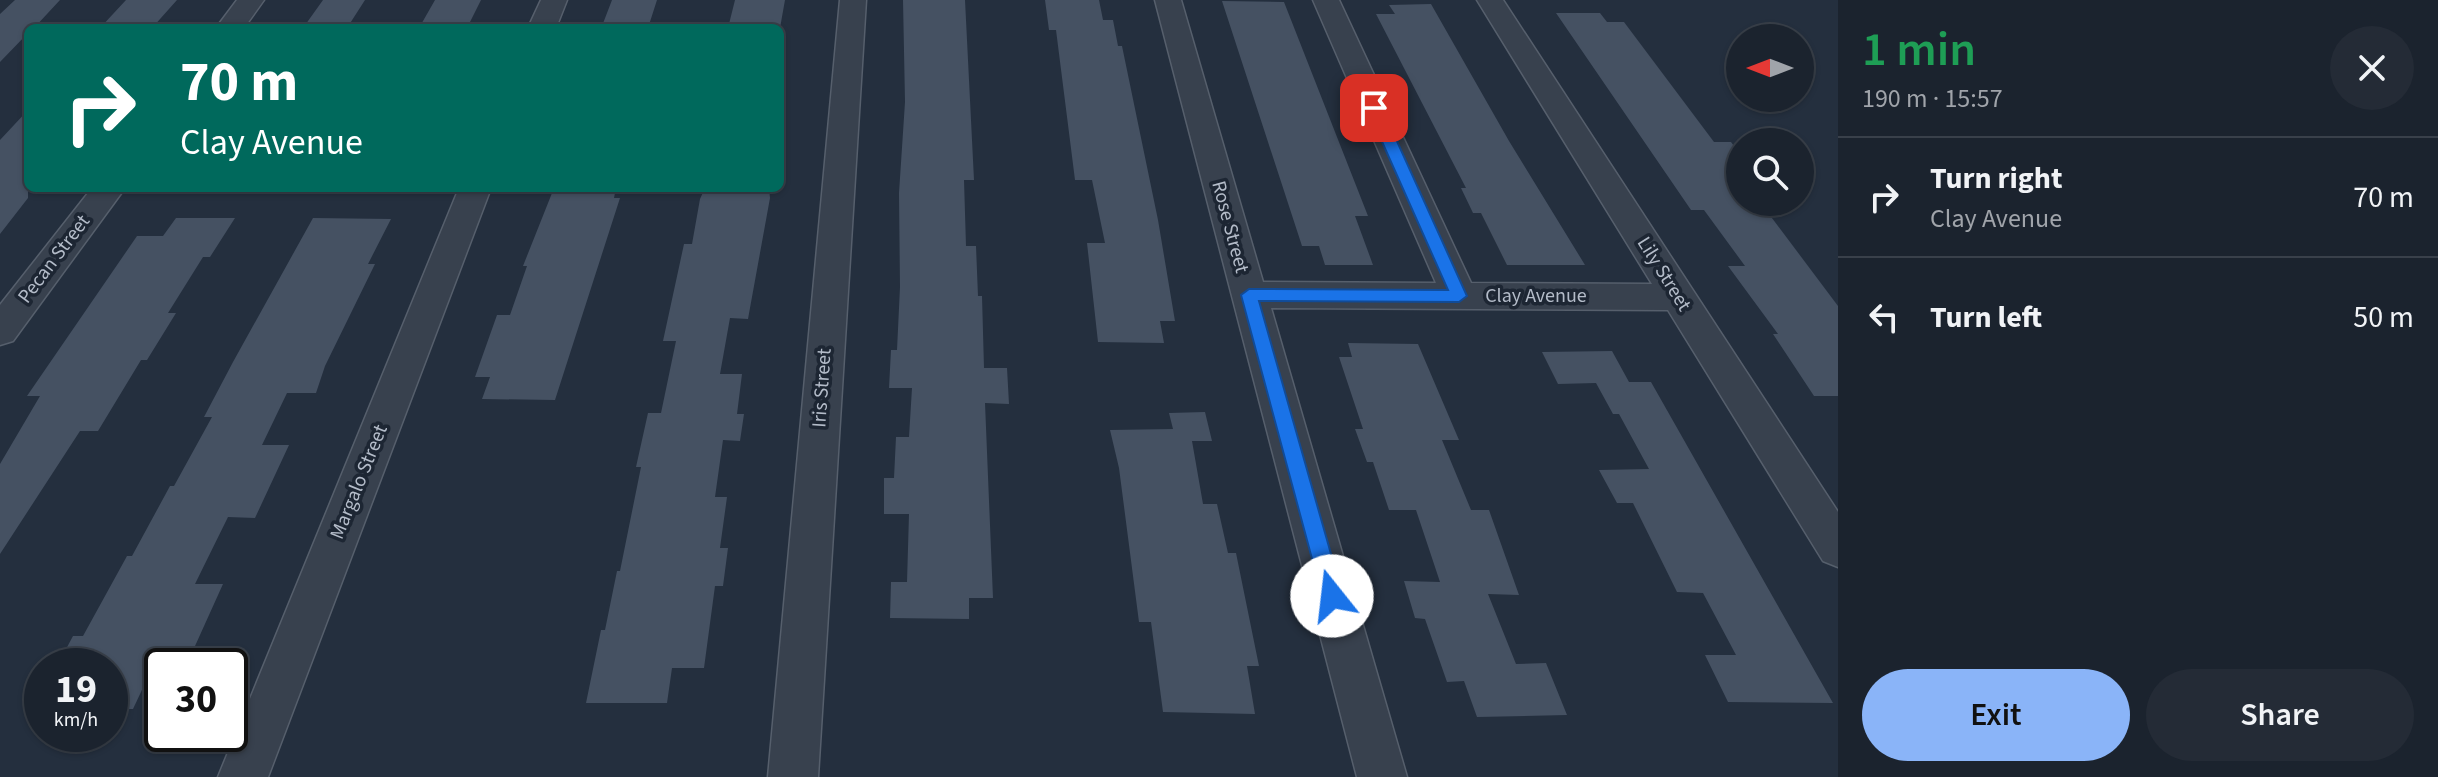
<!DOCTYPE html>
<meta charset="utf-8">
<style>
body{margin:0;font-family:"Source Sans 3",sans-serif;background:#242b36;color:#f1f3f6;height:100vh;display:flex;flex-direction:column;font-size:30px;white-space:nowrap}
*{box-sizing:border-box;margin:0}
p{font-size:26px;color:#a0a4aa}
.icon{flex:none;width:44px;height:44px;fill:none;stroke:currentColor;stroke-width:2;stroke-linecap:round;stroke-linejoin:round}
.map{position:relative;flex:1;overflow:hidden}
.details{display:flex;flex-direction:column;background:#1b232e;width:600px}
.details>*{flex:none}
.hud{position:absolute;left:24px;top:24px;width:760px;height:168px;border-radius:12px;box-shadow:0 2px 6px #0004,0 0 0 2px #39404a;background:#00695c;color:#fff;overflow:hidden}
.needle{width:52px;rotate:270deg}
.controls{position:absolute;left:1726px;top:24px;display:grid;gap:16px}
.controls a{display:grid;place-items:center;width:88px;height:88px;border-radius:50%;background:#1b232e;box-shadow:0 2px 6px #0004,0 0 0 2px #39404a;font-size:40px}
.speed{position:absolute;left:24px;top:648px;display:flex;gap:16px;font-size:40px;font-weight:700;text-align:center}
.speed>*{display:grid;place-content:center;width:104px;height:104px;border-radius:50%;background:#1b232e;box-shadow:0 2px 6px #0004,0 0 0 2px #39404a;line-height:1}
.speed small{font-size:20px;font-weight:400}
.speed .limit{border:4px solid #111;border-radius:12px;background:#fff;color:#111}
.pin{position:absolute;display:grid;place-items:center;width:68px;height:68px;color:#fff;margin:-34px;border-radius:16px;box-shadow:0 4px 12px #0006}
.me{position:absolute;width:88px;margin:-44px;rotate:344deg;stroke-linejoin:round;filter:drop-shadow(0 0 6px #0008)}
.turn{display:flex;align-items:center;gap:28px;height:168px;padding:0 24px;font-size:36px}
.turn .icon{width:104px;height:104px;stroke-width:2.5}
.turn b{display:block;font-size:56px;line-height:68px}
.round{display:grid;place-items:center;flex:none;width:84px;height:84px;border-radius:42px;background:#242b36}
.summary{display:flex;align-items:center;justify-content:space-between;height:136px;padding:0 24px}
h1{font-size:48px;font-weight:600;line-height:60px;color:#1e9e55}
.button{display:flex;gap:16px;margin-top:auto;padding:16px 24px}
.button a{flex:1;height:92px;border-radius:48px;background:#8ab4f8;color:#111;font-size:32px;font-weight:600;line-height:92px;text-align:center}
.button a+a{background:#242b36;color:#f1f3f6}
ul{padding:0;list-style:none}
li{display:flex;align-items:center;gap:24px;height:120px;padding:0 24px;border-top:2px solid #39404a}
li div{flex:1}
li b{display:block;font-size:30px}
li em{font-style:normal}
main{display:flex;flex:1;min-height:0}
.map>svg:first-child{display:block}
.building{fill:#455162}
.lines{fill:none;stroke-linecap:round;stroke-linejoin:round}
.minor-casing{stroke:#565f6c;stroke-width:3}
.minor{fill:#38414e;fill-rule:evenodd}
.route{fill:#1a73e8;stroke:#114b97;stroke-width:2}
.labels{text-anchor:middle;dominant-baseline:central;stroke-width:7;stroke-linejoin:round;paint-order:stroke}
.street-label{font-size:20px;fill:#b4bcc9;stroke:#1d2633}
</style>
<main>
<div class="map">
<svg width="1838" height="777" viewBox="0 0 1838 777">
<rect width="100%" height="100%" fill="#242f3e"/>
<!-- building -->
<path class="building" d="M15,0H60L34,28H28V33L0,62V14Z
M126,0H177L152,28H100Z
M323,0H365L347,28H303Z
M435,0H481L467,28H419Z
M612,0H657L648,28L602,26Z
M735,0H785L780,28H728Z
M903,0H965L974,180H964L966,246H976L978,296H982L984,368H1007L1009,404L985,403L993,598H969V619L890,618L891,582H907L909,514H884V478H894L896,437H909L912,388H889L891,350H897L900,287L899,193L905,102Z
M1045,0H1099L1103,20H1113L1118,46H1122L1158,220L1175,321H1160L1164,343L1098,342L1087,243H1105L1092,180H1075L1056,30H1049Z
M1222,1L1284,2L1368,216H1355L1373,265H1325L1319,246H1302Z
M1431,4L1509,141L1585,265H1507L1481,213H1473L1461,188H1466L1376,14H1395L1389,5Z
M1556,13H1600L1607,22H1624L1714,142H1731L1740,154V202H1760L1838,306V396H1814L1773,334H1778L1728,266H1745L1704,210H1691Z
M28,110V198L0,234V140Z
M554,188H616L614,198H620L555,400L482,399L490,377H475L497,315H510L527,266H523Z
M705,188H769L770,198L748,319L730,318L720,374H742L737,414H744L740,441L723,440L715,497H727L720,548H728L723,586H715L704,668H672L667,703H586L601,630H605L617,571H620L641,467H636L648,413H661L676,341H663L684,244H692L700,199Z
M176,218H235L210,257H203L168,313H176L147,360H141L98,431H80L0,554V464L40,396H27L137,236H163Z
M313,218L391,219L368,264H375L325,366L316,393H287L262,445H289L255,518L228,517L195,584H223L186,666H162V675H149L133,709H110V666H57L73,636H83L127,556H132L170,486H174L212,417H204L233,362Z
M1348,343L1418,344L1459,440H1442L1471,510H1489L1519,595L1488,594L1516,664L1546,663L1567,715L1477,717L1464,681L1447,682L1425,619L1415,618L1404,581L1440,582L1416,510H1389L1373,462H1367L1355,429H1363L1339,357H1352Z
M1612,351L1629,382H1651L1833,703L1728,702L1705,655H1736L1703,593L1677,592L1633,503H1617L1599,470L1649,469L1619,414H1613L1596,383L1558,384L1542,352Z
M1205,412L1212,441H1192L1203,504H1217L1228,553H1236L1259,666H1247L1255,714L1163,712L1151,622H1139L1119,468L1110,430L1173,429L1169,413Z"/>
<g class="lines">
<defs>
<path id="minor" d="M237,0H264L244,28H216Z
M541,0H567L556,28H528Z
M840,0H866L818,777H768Z
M1155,0H1181L1263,282L1436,283L1313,0H1339L1471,283L1652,284L1477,0H1503L1838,512V567L1823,561L1668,310L1271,308L1407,777H1357Z
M92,188H125L13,341L0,345V305Z
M459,188H491L268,777H218Z"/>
</defs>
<!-- minor casing -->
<use href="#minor" class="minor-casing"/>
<!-- minor -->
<use href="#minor" class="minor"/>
</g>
<!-- route -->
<path class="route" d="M1369,105L1382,108L1467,296L1459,302L1259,301L1343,596L1340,603L1332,606L1325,603L1322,596L1241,295L1249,289L1448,290L1367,108Z"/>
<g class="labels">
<!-- street labels -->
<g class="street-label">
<text transform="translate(1230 227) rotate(75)">Rose Street</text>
<text transform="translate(54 259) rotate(-53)">Pecan Street</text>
<text transform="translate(1664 274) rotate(58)">Lily Street</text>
<text x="1536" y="296">Clay Avenue</text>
<text transform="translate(822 388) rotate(-86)">Iris Street</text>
<text transform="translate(359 482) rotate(-68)">Margalo Street</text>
</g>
</g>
</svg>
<div class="controls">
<a><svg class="needle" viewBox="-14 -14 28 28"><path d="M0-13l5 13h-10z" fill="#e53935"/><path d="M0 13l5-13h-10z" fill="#a0a4aa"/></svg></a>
<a><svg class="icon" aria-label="search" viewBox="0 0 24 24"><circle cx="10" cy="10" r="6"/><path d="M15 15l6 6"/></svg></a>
</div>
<div class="speed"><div>19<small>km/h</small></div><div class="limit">30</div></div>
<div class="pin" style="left:1374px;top:108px;background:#d93025"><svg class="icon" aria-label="arrive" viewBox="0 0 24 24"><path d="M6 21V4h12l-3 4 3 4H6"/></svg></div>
<svg class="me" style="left:1332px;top:596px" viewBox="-20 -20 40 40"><circle r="19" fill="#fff"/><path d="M0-13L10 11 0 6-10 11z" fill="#1a73e8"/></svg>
<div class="hud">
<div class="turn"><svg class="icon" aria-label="right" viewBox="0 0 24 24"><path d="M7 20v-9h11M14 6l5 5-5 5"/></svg><div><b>70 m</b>Clay Avenue</div></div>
</div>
</div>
<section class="details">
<div class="summary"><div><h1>1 min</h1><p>190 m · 15:57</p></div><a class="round"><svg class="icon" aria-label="close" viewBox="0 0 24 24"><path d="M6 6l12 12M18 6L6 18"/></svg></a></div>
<ul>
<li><svg class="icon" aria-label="right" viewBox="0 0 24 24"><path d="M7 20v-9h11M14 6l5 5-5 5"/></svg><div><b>Turn right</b><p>Clay Avenue</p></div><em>70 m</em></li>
<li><svg class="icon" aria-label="left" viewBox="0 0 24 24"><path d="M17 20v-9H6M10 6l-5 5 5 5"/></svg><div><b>Turn left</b></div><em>50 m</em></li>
</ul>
<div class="button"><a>Exit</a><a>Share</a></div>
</section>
</main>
